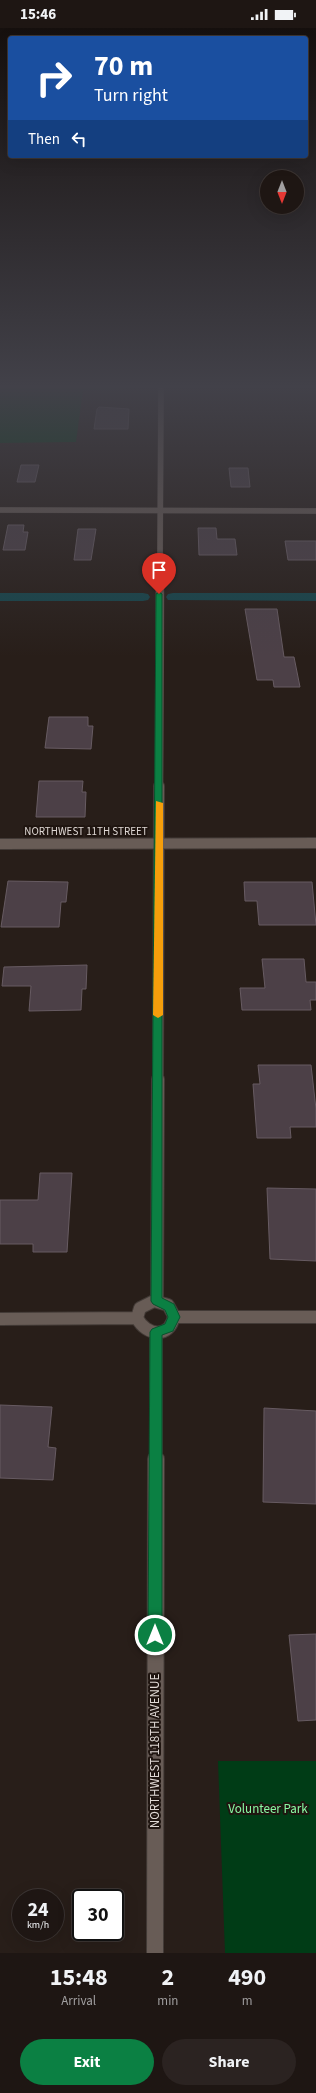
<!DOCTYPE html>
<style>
body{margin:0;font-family:"Source Sans 3",sans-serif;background:#2b2321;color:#f1f3f6;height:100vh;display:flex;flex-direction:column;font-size:15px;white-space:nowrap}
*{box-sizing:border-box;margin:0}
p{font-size:13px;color:#a19fa0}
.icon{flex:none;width:22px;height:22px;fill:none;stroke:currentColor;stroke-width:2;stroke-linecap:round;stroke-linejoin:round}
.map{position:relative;height:1925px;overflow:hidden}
.drawer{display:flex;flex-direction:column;background:#1e1613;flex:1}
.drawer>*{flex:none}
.guide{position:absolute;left:8px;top:8px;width:300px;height:122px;border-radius:4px;box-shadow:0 4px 16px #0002,0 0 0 1px #3c3533;background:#1a4fa0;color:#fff;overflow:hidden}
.needle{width:26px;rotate:180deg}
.buttons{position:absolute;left:260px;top:142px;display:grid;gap:8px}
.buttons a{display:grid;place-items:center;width:44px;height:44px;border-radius:50%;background:#1e1613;box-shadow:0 4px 16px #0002,0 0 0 1px #3c3533;font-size:20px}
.speed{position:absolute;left:12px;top:1861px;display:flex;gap:8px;font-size:20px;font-weight:700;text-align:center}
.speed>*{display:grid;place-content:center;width:52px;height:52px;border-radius:50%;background:#1e1613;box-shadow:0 4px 16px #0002,0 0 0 1px #3c3533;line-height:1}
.speed small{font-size:10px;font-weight:400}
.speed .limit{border:2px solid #111;border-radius:6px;background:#fff;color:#111}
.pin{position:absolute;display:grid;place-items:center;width:34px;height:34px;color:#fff;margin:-41px -17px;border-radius:50% 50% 50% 0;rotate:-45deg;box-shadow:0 0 4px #0007}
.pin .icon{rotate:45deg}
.me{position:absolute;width:44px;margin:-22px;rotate:0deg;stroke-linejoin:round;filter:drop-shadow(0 0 3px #0008)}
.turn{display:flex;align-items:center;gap:14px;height:84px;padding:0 20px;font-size:18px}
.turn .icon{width:52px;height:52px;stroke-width:2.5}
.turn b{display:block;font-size:28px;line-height:34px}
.then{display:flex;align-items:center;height:38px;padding:0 20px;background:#0003;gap:8px;font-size:15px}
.eta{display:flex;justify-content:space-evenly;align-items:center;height:68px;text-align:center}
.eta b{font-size:24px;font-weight:700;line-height:28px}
.button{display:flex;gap:8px;margin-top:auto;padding:8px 20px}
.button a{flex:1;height:46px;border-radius:24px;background:#0b8043;color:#fff;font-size:16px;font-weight:700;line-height:46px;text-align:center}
.button a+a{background:#2b2321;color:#f1f3f6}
.status{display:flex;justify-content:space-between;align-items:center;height:28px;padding:0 20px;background:#1e1613;direction:ltr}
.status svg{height:11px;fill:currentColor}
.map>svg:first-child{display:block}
.green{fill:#003c16}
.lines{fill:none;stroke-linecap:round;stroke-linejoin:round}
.canal{fill:#16454b;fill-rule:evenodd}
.building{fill:#4c4047;stroke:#675b62}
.street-far4-casing{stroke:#423a36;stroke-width:6}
.street-far3-casing{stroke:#423a36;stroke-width:9}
.street-far2-casing{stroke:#423a36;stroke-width:12}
.street-far1-casing{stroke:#423a36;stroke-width:14}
.street-casing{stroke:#423a36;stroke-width:18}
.street-far4{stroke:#685c56;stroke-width:5.5}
.street-far3{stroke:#685c56;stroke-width:8}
.street-far2{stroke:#685c56;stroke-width:10}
.street-far1{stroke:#685c56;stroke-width:12}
.street{stroke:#685c56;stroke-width:16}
.route{fill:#0b8043;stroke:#07532c}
.slow{fill:#f59e0b}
.labels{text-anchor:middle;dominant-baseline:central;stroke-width:4;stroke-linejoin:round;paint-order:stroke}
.street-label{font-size:11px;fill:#dfd8d4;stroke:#1f1510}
.near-street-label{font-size:13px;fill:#dfd8d4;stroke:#1f1510}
.near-park-label{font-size:13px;fill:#89f9a3;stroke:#1f1510}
</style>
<div class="status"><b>15:46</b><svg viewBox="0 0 49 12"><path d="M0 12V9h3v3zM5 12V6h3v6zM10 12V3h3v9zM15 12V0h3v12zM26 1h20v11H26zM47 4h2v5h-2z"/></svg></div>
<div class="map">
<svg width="316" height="1925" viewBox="0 0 316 1925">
<rect width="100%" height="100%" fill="#281e19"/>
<!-- green -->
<path class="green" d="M0,360H155L83,362L76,414L0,415Z
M218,1733H316V1925H225Z"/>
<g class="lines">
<!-- canal -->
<path class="canal" d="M0,565H143L148,566L150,569L148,572L143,573H0Z
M173,565H316V573L168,572L166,569L168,566Z"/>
</g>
<!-- building -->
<path class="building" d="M99,379L129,381L128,401H94L97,381Z
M21,437H39L35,454H17Z
M229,440H248L250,459H231Z
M8,497H24L23,504H28L25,522H3Z
M198,500H216L217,511H235L237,527H199Z
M78,501H96L91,532H74Z
M285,513H316V532H288Z
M245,581H277L284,629H294L300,659H274L273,652H257Z
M49,689H88V698H93L91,721L45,720Z
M39,753H83L82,764H86L85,789H36Z
M8,853L68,854L66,874H61L59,899H1Z
M244,854H312L316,897H259L257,873H245Z
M262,931H304L306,954H316V972H310L311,982H242L240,960H265Z
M87,937L86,961H82L81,982L29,983L31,958H2L4,939Z
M258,1037H311L316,1081V1099H290L291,1110H257L253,1056H260Z
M40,1145H72L67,1224H33V1216H0V1172H38Z
M267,1160L316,1161V1233L270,1231Z
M0,1377L52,1379L48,1419L56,1420L53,1452L0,1450Z
M264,1380L316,1383V1476L263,1474Z
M316,1606V1692L298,1693L289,1607Z"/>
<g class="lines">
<defs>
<path id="street-far4" d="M0,482L316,483
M160,534L161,360"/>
<path id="street-far3" d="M159,759L160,533"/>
<path id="street-far2" d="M0,816L316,815
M158,1052L159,758"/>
<path id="street-far1" d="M154,1273L168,1277L174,1288C170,1311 146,1308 137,1290L140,1280Z
M157,1273L158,1051
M174,1289H316
M0,1291L137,1290
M156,1432V1305"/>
<path id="street" d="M155,1925L156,1431"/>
</defs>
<!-- street-far4 casing -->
<use href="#street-far4" class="street-far4-casing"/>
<!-- street-far3 casing -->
<use href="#street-far3" class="street-far3-casing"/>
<!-- street-far2 casing -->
<use href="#street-far2" class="street-far2-casing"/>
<!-- street-far1 casing -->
<use href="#street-far1" class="street-far1-casing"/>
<!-- street casing -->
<use href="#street" class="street-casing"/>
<!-- street-far4 -->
<use href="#street-far4" class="street-far4"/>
<!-- street-far3 -->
<use href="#street-far3" class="street-far3"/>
<!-- street-far2 -->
<use href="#street-far2" class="street-far2"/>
<!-- street-far1 -->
<use href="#street-far1" class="street-far1"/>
<!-- street -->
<use href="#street" class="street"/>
</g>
<!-- sky -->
<linearGradient id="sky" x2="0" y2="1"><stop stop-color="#16100e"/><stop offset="0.57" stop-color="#424149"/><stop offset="1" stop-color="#424149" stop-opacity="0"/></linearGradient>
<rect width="316" height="629" fill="url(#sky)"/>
<!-- route -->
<path class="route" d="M159,564L162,566V1270L174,1276L180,1289L173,1303L162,1307V1607L160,1612L155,1614L150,1612L148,1607L150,1304L152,1301L165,1296L168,1289L165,1282L153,1276L151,1273L156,566Z"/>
<!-- slow -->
<path class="slow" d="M156,773L163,775V987L158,990L153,987Z"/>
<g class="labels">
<!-- street labels -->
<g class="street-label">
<text x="86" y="803">NORTHWEST 11TH STREET</text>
</g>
<!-- near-street labels -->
<g class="near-street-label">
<text transform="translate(155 1723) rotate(-90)">NORTHWEST 118TH AVENUE</text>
</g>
<!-- near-park labels -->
<g class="near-park-label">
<text x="268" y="1781">Volunteer Park</text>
</g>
</g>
</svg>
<div class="buttons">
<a><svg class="needle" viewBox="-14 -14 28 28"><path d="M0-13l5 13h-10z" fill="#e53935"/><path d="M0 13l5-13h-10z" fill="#a19fa0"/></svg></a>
</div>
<div class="speed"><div>24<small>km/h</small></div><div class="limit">30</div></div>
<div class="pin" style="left:159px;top:566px;background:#d93025"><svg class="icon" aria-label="arrive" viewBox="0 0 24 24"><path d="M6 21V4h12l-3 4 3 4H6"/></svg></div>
<svg class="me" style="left:155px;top:1607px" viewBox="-20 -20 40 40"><circle r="17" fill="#0b8043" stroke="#fff" stroke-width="3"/><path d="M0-11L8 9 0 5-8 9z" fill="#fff"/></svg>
<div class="guide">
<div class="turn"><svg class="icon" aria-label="right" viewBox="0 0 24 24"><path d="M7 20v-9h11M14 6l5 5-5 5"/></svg><div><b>70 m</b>Turn right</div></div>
<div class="then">Then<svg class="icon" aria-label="left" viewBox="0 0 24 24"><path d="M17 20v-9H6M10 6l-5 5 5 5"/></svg></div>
</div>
</div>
<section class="drawer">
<div class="eta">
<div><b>15:48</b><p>Arrival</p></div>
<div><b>2</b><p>min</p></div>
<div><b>490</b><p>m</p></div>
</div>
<div class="button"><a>Exit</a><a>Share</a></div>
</section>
